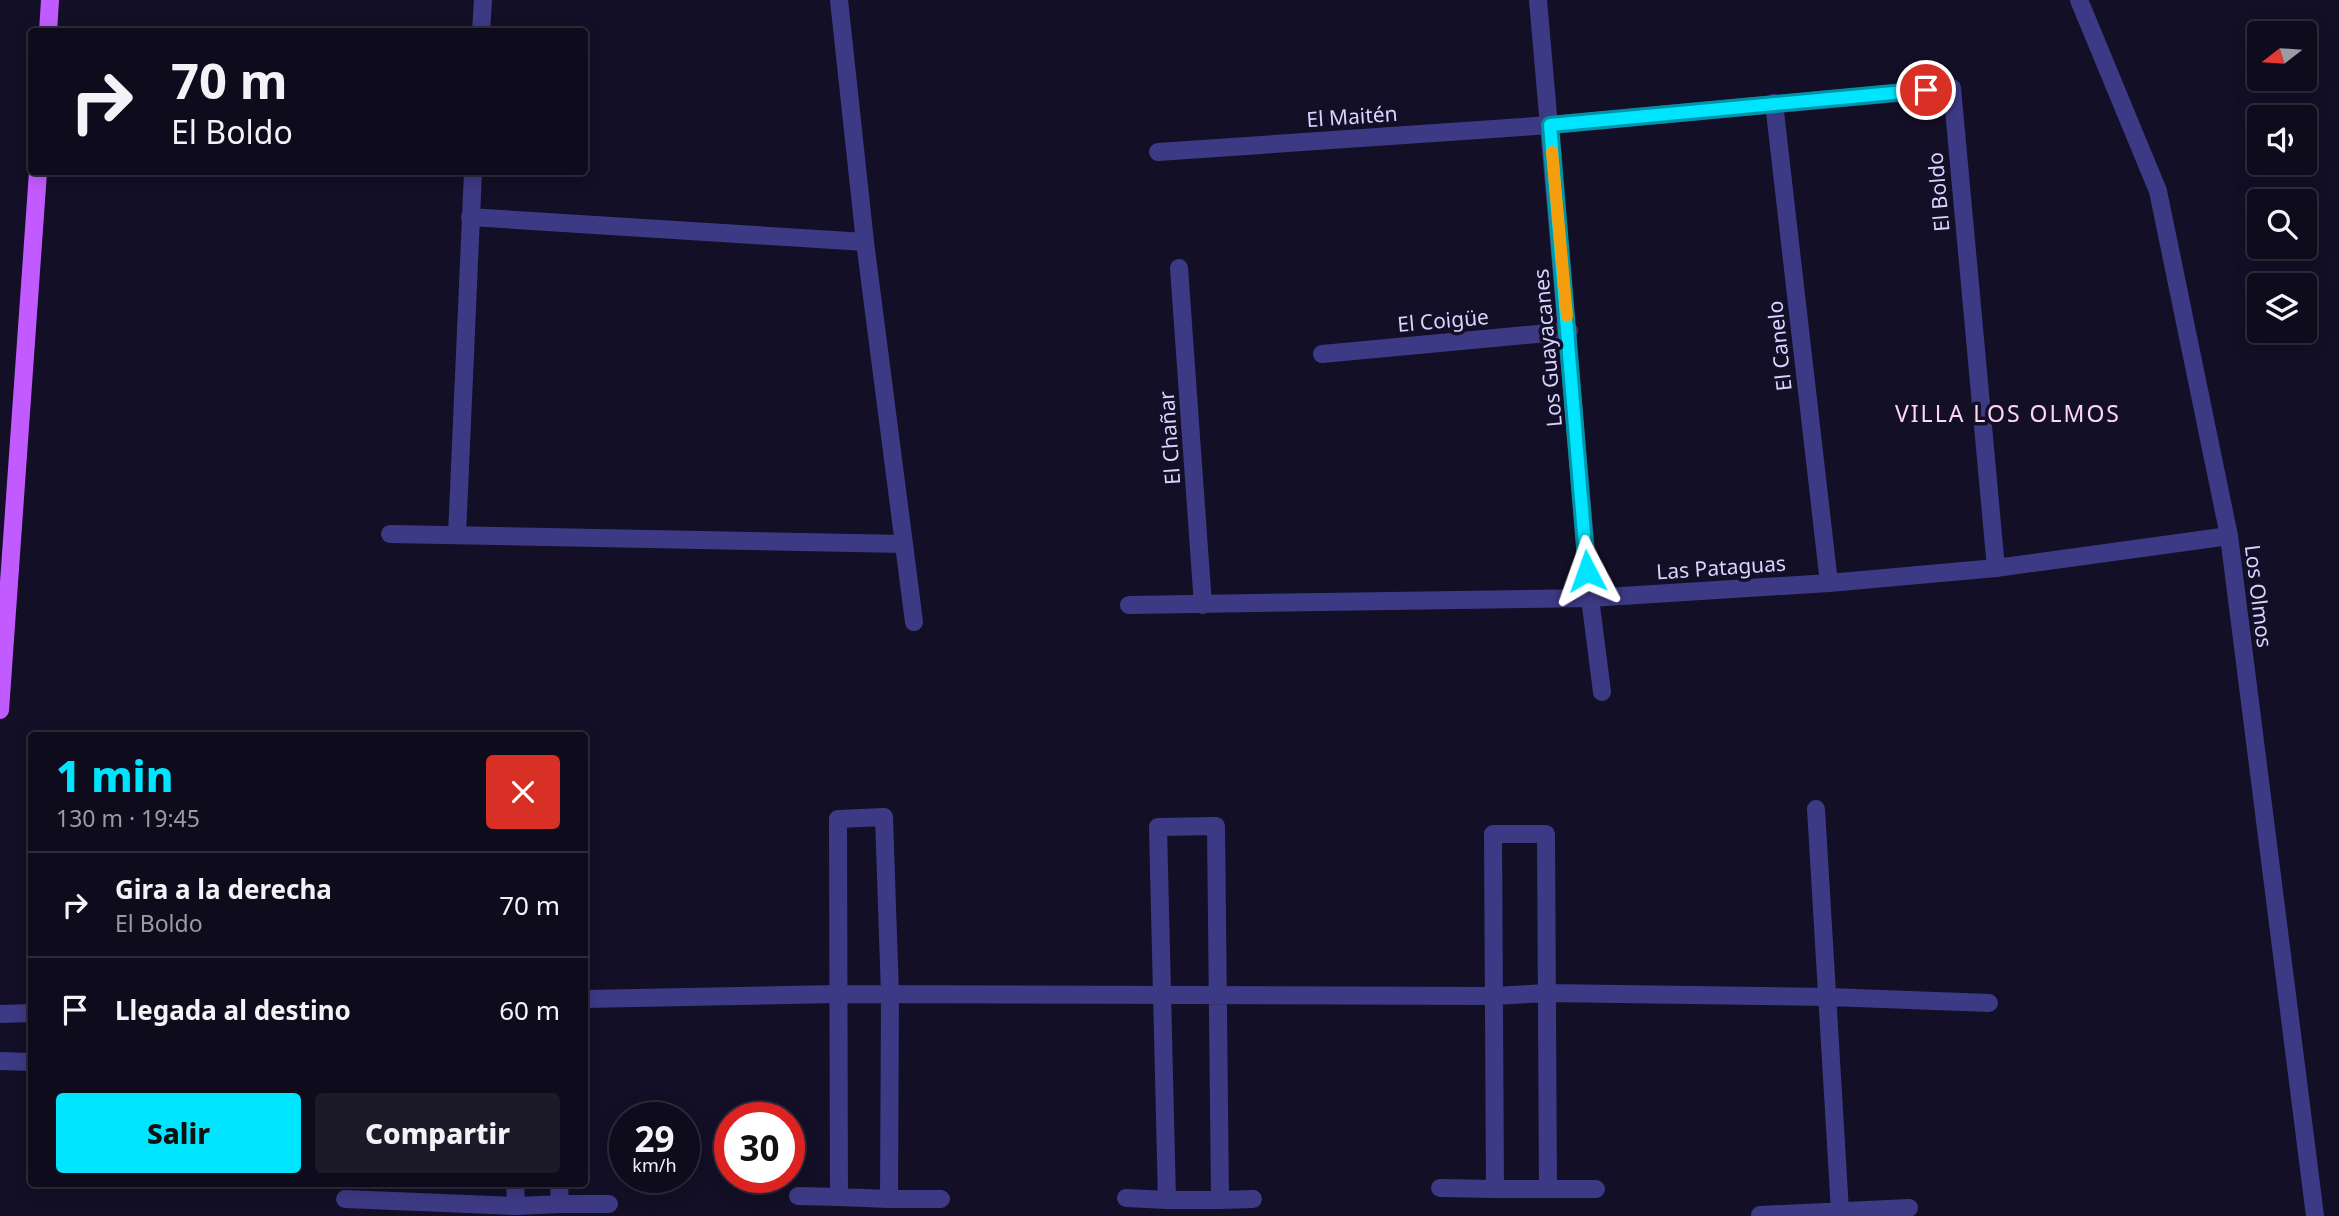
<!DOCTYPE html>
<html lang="es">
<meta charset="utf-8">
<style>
body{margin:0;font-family:"Noto Sans",sans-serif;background:#1c1929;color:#f1f3f6;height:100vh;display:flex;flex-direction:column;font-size:26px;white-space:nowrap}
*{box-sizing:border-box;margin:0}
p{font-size:23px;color:#9b9ba3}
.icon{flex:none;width:38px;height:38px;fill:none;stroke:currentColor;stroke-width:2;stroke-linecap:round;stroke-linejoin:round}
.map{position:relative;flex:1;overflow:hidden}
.panel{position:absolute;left:28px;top:732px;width:560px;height:455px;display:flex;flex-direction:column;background:#0e0b1c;border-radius:7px;box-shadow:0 4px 18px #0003,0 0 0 2px #2e2b3b}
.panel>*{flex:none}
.banner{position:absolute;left:28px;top:28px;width:560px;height:147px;border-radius:7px;box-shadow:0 4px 18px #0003,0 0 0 2px #2e2b3b;background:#0e0b1c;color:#f1f3f6;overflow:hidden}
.needle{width:46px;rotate:253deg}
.fabs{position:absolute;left:2247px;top:21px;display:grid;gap:14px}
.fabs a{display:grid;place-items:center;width:70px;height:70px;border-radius:7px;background:#0e0b1c;box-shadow:0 4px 18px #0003,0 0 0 2px #2e2b3b;font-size:35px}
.speed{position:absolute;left:609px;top:1102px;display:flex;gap:14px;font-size:35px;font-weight:700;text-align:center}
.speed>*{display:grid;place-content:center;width:91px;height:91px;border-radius:50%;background:#0e0b1c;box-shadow:0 4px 18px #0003,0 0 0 2px #2e2b3b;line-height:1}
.speed small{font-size:18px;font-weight:400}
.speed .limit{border:10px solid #d22;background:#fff;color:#111}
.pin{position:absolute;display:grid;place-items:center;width:60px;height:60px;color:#fff;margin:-30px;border:4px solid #fff;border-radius:50%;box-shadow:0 2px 7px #0007}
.me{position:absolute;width:77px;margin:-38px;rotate:356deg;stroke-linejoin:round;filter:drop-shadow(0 0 5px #0008)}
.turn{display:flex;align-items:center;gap:24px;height:147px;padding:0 28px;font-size:32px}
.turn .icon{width:91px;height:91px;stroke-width:2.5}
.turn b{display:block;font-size:49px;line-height:60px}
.round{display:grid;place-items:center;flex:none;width:74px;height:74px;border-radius:7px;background:#1c1929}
.head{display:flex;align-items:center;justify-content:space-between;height:119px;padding:0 28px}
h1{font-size:42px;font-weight:800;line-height:52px;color:#00e5ff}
.primary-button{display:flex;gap:14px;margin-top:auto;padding:14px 28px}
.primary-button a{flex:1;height:80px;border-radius:7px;background:#00e5ff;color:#111;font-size:28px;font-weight:800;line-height:80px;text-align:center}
.primary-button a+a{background:#1c1929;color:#f1f3f6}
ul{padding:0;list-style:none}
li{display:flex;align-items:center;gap:21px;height:105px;padding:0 28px;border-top:2px solid #2e2b3b}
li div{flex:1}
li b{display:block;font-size:26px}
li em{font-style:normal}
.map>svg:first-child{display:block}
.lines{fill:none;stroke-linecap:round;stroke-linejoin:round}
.minor{stroke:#3d3a85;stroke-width:18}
.major{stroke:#c25bff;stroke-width:18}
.route-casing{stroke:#0095a6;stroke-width:18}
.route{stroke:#00e5ff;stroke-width:12}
.slow{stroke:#f59e0b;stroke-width:12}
.labels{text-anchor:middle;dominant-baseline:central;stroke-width:7;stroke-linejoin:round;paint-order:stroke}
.street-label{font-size:21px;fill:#d9d4ff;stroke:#130f26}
.neighbourhood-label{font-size:23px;letter-spacing:2px;fill:#ffd6f0;stroke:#130f26}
</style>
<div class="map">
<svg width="2339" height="1216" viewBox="0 0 2339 1216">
<rect width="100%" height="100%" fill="#130f26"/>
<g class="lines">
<!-- minor -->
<path class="minor" d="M839,0L865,242L914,622
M1538,0L1590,598L1602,692
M2079,0L2158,191L2229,536L2315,1216
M481,32L483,0
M1774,103L1829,583
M1158,152L1550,125L1952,88L1996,568
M470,217L865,242
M1179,268L1203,605
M1322,354L1569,331
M390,534L904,544
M457,535L473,172
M1129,605L1590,598L1829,583L1996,568L2229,536
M1816,809L1840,1211
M884,817L890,995L889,1199L839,1197L838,819Z
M1216,826L1220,1200H1167L1158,827Z
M1493,834H1546L1548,1189H1495Z
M584,999L837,994L1494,996L1547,993L1829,997L1989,1003
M0,1014L32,1013
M0,1061L32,1062
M515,1183L516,1206L560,1204L559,1183
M1440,1188L1495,1189
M1548,1189H1596
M798,1196L839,1197
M1126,1198L1167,1200
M345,1199L516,1206
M889,1199H941
M1220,1200L1253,1199
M560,1204H609
M1760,1215L1909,1208"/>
<!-- major -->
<path class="major" d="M48,32L50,0
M0,710L38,172"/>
</g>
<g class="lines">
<defs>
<path id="route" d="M1587,571L1550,125L1926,90"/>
</defs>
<!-- route casing -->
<use href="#route" class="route-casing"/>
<!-- route -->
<use href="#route" class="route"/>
<!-- slow -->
<path class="slow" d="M1552,152L1567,316"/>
</g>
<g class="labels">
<!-- street labels -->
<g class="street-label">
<text transform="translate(1352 116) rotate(-4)">El Maitén</text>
<text transform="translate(1938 192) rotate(-95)">El Boldo</text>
<text transform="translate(1443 320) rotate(-5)">El Coigüe</text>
<text transform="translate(1779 346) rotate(-96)">El Canelo</text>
<text transform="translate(1547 348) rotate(-95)">Los Guayacanes</text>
<text transform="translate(1169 438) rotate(-94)">El Chañar</text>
<text transform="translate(1721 567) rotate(-4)">Las Pataguas</text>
<text transform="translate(2259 596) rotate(83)">Los Olmos</text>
</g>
<!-- neighbourhood labels -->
<g class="neighbourhood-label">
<text x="2008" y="413">VILLA LOS OLMOS</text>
</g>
</g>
</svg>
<div class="fabs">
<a><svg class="needle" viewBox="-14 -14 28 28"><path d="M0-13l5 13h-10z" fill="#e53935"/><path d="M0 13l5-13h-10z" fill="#9b9ba3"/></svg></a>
<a><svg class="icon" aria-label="sound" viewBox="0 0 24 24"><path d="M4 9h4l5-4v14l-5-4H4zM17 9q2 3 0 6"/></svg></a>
<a><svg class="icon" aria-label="search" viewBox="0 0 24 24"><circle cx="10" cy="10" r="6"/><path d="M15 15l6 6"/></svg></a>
<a><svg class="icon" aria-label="layers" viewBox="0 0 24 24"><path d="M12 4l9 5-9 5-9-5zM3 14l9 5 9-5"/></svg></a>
</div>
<div class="speed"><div>29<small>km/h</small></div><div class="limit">30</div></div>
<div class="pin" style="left:1926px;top:90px;background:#d93025"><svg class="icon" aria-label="arrive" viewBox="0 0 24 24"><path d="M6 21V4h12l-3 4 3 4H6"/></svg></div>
<svg class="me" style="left:1587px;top:571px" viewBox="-20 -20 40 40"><path d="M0-17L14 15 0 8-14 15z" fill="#00e5ff" stroke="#fff" stroke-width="4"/></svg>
<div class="banner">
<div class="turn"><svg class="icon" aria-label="right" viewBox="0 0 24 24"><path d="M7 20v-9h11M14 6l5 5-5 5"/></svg><div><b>70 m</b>El Boldo</div></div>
</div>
<section class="panel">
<div class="head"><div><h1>1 min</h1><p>130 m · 19:45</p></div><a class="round" style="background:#d93025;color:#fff"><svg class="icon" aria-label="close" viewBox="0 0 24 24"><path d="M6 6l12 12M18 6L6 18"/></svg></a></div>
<ul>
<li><svg class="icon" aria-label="right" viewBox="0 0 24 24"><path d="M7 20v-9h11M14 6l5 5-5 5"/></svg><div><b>Gira a la derecha</b><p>El Boldo</p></div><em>70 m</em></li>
<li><svg class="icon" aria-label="arrive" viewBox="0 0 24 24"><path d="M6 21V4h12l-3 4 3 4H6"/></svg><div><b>Llegada al destino</b></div><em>60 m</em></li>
</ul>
<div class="primary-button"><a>Salir</a><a>Compartir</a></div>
</section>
</div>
